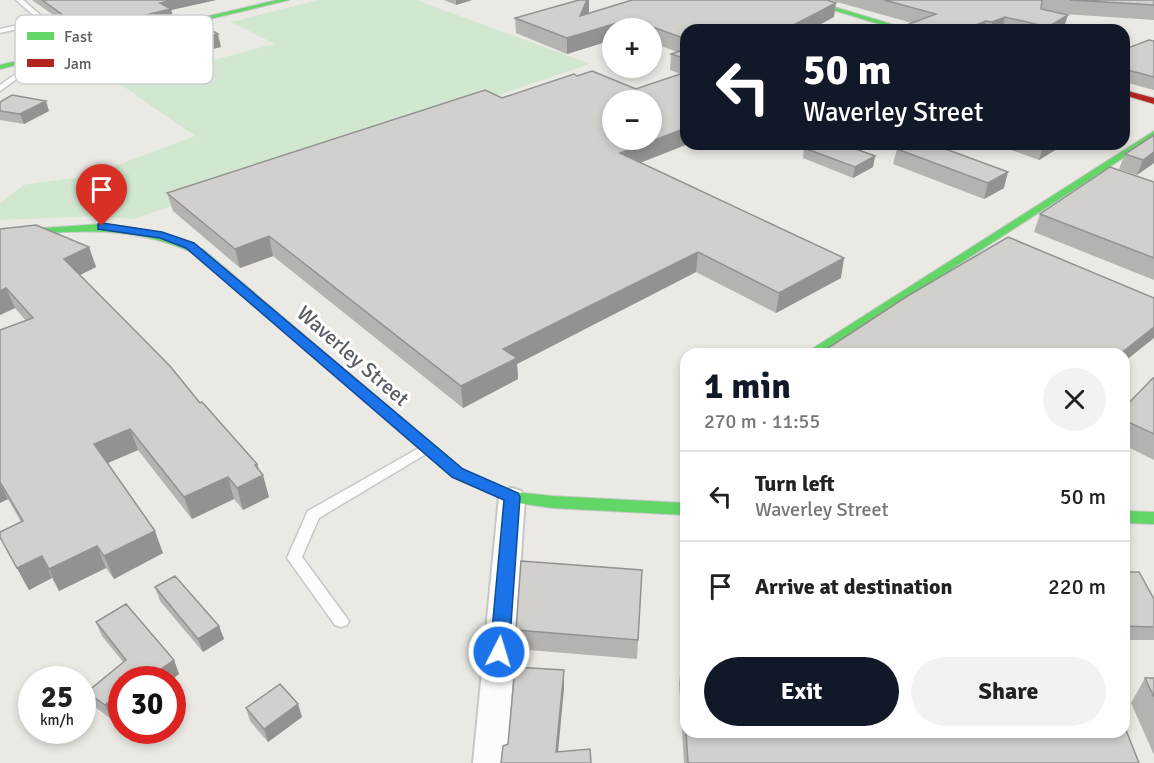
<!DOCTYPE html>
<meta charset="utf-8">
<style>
body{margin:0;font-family:Signika,sans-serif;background:#f2f2f2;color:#222;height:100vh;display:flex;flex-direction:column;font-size:22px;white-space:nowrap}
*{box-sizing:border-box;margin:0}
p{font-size:20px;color:#767676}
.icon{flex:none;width:33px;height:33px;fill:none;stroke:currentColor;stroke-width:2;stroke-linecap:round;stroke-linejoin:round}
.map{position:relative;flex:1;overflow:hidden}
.side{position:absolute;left:680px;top:348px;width:450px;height:390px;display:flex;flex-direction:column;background:#fff;border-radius:18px;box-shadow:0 3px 9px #0003}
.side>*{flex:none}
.top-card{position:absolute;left:680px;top:24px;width:450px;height:126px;border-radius:18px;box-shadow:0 3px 9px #0003;background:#111827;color:#fff;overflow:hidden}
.tools{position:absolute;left:602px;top:18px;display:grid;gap:12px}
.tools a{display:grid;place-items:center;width:60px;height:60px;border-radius:50%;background:#fff;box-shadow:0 3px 9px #0003;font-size:30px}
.speed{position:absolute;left:18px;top:666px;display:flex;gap:12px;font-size:30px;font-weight:700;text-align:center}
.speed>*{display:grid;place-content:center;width:78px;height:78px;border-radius:50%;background:#fff;box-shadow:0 3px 9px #0003;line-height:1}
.speed small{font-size:15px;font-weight:400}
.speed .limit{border:9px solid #d22;background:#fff;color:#111}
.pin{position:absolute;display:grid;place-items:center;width:51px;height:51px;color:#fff;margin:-62px -26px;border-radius:50% 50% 50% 0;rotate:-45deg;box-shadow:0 0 6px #0007}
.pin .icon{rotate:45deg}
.me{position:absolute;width:66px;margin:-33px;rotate:5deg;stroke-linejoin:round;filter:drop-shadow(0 0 4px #0008)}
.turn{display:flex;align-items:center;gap:21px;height:126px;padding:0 24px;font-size:27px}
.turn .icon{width:78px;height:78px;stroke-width:2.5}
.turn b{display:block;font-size:42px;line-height:51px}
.round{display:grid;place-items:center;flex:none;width:63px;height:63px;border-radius:32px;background:#f2f2f2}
.headline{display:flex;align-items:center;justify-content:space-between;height:102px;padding:0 24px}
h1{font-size:36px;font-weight:700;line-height:45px;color:#111827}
.button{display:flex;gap:12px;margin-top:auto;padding:12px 24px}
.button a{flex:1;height:69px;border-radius:36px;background:#111827;color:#fff;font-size:24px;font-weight:700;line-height:69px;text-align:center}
.button a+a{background:#f2f2f2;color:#222}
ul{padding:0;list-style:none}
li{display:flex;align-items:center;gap:18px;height:90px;padding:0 24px;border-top:2px solid #e0e0e0}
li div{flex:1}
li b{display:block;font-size:22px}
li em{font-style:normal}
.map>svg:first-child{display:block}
.green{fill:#d1e7cf}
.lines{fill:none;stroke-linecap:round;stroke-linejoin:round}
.lane-casing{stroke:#c7c7c6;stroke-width:3}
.street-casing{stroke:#c7c7c6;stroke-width:4}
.fast-casing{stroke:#c7c7c6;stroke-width:2}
.jam-casing{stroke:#c7c7c6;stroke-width:2}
.lane{fill:#fcfcfb;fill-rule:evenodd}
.street{fill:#fcfcfb;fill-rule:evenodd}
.fast{fill:#63d668;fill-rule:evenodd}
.jam{fill:#b3261e;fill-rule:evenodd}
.wall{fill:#b4b3b0}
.shaded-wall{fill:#929290}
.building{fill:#d1d0cd;stroke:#929290;stroke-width:1.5;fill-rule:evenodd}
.route{fill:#1a73e8;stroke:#114b97;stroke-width:1.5}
.labels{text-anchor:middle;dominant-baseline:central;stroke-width:6;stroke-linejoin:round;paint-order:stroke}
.street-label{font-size:21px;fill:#5a5e63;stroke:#fff}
.key{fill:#fff;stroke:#cecfd0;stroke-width:1.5}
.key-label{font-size:16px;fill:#5a5e63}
</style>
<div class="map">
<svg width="1154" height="763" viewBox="0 0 1154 763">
<rect width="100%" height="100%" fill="#eae9e4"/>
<!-- green -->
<path class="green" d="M318,0H416L590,64L133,219L97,216L0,220V204L23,185L88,176L195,136L120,84L275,44L231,22Z"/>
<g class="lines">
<defs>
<path id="lane" d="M16,0H23L45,19L35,25L0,33V29L31,22L38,19Z
M41,56L47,57L0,91V85Z
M426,444L433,448L431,451L319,518L302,557L349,621L347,625L341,627L335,625L287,558L306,515L308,511Z"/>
<path id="street" d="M512,488L521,491L525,497L507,763H473L499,497L503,491Z"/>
<path id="fast" d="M277,0H289L0,69V65Z
M800,0H811L911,30H899Z
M1154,131V138L820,354H804Z
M102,224C139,227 171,235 204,250L462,469L514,492L552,496L686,503V515L552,508L512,502L452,477L196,254C128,223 72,231 0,237V231Z
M1124,511L1154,512V524L1124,523Z"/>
<path id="jam" d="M1124,90L1154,98V104L1124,95Z"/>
</defs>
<!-- lane casing -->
<use href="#lane" class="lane-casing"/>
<!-- street casing -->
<use href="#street" class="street-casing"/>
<!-- fast casing -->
<use href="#fast" class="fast-casing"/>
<!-- jam casing -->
<use href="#jam" class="jam-casing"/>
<!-- lane -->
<use href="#lane" class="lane"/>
<!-- street -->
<use href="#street" class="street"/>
<!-- fast -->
<use href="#fast" class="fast"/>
<!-- jam -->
<use href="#jam" class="jam"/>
</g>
<!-- wall -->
<path class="wall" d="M32,0H216L171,10L174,19L103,35L89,26L73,29Z
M444,0H472L456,5Z
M579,0H589L588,13L834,17L686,30V144H688L640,163L841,278L776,313L696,272L517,364L518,379L463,408L273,256L240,268L173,211L167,193L577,76L636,89L681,74L670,70L671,54L677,52L651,42V28H612V40L567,54L516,33L515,18Z
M830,0H1154V20L1064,14L1063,30H893L912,23Z
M117,34L221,47L148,65L121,47Z
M1154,41V90L1124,82V47L1128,48Z
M0,102L49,111L24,124L0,120Z
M1154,135V163L1137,175L1119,169L1125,154Z
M994,144H1065L1039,160Z
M804,148L875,156L873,167L853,178L803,158Z
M897,149L1004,188L984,199L893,164Z
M1154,182V280L1034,232L1040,214Z
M0,229L89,247L96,267L80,275L257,464L269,497L243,510L234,499L192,519L138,450L108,463L163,553L114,579L106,568L59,591L52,578L29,590L0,538L21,522L8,499L0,503V330L26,321L15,308L0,315Z
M1154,378V460L1124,445V408Z
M682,546H686V732H1124L1139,763H684L679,683L681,666L680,567Z
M642,570L637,659L517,649L516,630Z
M1124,572L1154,599V640H1124Z
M155,587L219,626L224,639L203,652L160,601Z
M96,622L174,660L179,674L171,680H122L111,719L94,706L87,692L123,662L102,636Z
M1145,678H1154V755L1131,703Z
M298,704L302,717L268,742L250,721L246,708Z"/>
<!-- shaded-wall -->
<path class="shaded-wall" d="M173,0H216L171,10L174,19L103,35L100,26L160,3Z
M456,0H472L456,5Z
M587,0H589V12L580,30V16Z
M836,3L834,17L810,30H784Z
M1068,15L1063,30H1047L1048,27Z
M86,17L89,26L73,29L70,20Z
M1005,17L1002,30H990L992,22Z
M630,19V28H612V40L567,54V38Z
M986,21L984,30H963Z
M218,34L221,47L148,65L144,51Z
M46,101L49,111L24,124L20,114Z
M686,128V144H688L619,171L620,153Z
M1047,144H1065L1039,160L1043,147Z
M1154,152V163L1137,175L1143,160Z
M875,156L873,167L853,178L855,167Z
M1008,172L1004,188L984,199L988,183Z
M269,236L273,256L240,268L235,249Z
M89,247L96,267L72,279L64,259Z
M698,252L696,272L517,364L518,379L463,408L461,386L503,349Z
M844,258L841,278L776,313L779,293Z
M6,288L15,308L0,315V291Z
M1154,327V338L1124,362V354H1120Z
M130,429L138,450L103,465L94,444Z
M257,464L261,476L263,475L269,497L243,510L237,488L255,465Z
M228,477L234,499L192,519L184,497Z
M0,483L8,499L0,503Z
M155,531L163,553L114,579L104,556Z
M97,546L106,568L59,591L49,569Z
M42,556L52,578L29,590L17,568Z
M219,626L224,639L203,652L198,639Z
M174,660L179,674L171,680H145Z
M564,670V689L557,763L556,752Z
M122,691V710L111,719L105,705Z
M298,704L302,717L268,742L264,729Z"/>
<!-- building -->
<path class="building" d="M42,0H173L160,3L171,9L100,26L86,17L70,20Z
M579,0H587L580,16L632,0H827L836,3L784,30H686V39L630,19L567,38L515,18Z
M884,0H1042L1041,9L1068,15L1048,27L1005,17L992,22L986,21L963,30H893L936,14Z
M1070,0H1154V5Z
M189,17L218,34L144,51L117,34Z
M1149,40L1154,41V77L1124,69V47L1128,48Z
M686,49V59L671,54Z
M592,71L636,89L686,72V128L620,153L844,258L779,293L698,252L503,349L517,358L461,386L269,236L235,249L167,193L485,90L502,98L574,74L577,76ZM612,100H651V140H612Z
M12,95L46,101L20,114L0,111V102Z
M1154,135V152L1143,160L1125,154Z
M811,144H842L875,156L855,167L804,148Z
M906,144H932L1008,172L988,183L897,149Z
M1035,144H1047L1043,147Z
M1110,167L1154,182V258L1040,214Z
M36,225L89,247L64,259L170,366L200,403L202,402L257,464L255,465L263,475L237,488L228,477L184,497L130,429L94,444L155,531L104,556L97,546L49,569L42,556L17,568L0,537V532L23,521L0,482V330L33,318L6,288L0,291V229Z
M1008,237L1154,298V327L1120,354H819L906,297Z
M1153,378H1154V434L1124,420V408Z
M682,546H686V720L682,661H684Z
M521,561L642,570L638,640L516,630Z
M1124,572H1139L1154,599V627L1124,626Z
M175,576L219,626L198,639L155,587Z
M126,604L174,660L145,680H143L140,676L135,680H122V691L105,705L87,692L126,660L96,622Z
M515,667L564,670L556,752L590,749L591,763H501L503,746L508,744Z
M1145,678H1154V697Z
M280,684L298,704L264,729L246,708Z
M1124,725L1139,763H688L686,732H1124Z"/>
<!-- route -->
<path class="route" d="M102,223L162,232L194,243L463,469L518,493L520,497L509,652L506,658L499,660L493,658L490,652L504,500L452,477L186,248L160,238L98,229V224Z"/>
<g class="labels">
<!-- street labels -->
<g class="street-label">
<text transform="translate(353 356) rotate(41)">Waverley Street</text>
</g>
</g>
<!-- legend -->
<rect x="15" y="15" width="198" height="69" rx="9" class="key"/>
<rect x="27" y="32" width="27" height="8" fill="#63d668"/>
<rect x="27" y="59" width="27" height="8" fill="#b3261e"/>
<g class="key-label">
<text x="64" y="42">Fast</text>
<text x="64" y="69">Jam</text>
</g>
</svg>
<div class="tools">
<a>+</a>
<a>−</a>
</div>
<div class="speed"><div>25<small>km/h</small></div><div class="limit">30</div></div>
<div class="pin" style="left:102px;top:226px;background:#d93025"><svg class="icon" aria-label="arrive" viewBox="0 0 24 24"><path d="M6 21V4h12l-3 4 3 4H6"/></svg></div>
<svg class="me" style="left:499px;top:652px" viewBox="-20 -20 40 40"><circle r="17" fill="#1a73e8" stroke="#fff" stroke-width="3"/><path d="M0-11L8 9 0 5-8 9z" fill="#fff"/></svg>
<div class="top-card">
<div class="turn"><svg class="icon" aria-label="left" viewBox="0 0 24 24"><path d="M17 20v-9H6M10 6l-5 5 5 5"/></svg><div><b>50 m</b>Waverley Street</div></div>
</div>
<section class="side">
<div class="headline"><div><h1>1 min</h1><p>270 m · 11:55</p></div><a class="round"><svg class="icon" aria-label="close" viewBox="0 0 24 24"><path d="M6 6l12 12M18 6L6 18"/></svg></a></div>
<ul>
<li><svg class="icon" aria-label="left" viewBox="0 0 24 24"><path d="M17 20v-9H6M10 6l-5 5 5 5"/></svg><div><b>Turn left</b><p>Waverley Street</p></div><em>50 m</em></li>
<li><svg class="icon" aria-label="arrive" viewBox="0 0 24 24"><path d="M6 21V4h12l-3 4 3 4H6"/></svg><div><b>Arrive at destination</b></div><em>220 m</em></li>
</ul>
<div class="button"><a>Exit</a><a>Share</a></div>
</section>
</div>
